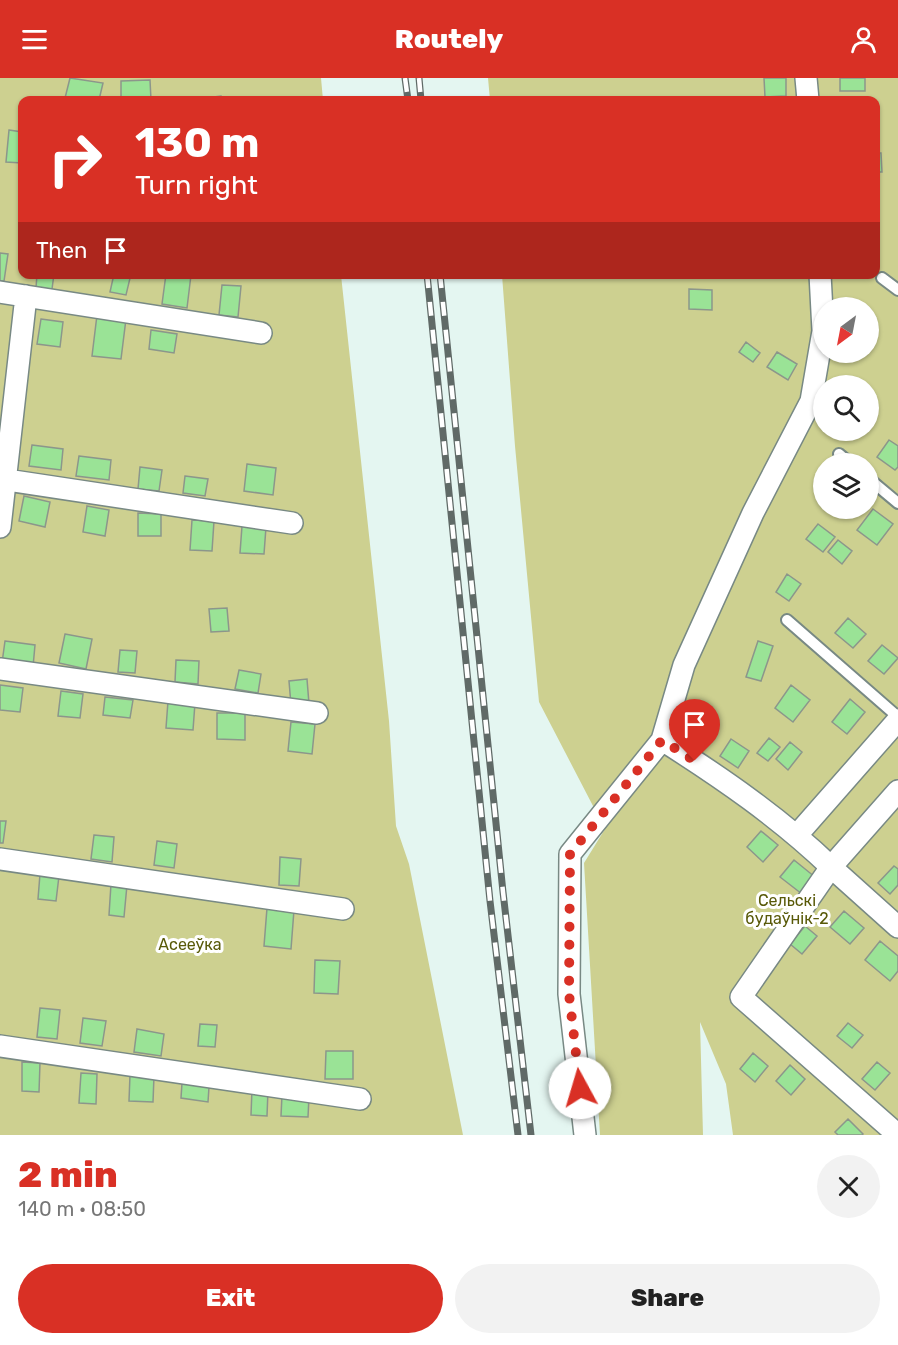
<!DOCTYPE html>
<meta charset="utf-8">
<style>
body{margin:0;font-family:Rubik,sans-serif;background:#f2f2f2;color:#222;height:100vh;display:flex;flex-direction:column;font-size:22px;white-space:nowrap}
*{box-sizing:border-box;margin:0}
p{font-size:20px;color:#767676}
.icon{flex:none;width:33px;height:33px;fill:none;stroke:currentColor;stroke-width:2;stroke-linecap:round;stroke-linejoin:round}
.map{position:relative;height:1057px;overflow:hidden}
.details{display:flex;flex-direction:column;background:#fff;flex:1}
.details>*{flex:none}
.hud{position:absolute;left:18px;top:18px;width:862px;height:183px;border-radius:12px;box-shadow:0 2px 4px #0004;background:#d93025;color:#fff;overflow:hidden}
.needle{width:39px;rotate:212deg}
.controls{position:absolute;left:813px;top:219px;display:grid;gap:12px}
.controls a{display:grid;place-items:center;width:66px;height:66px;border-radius:50%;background:#fff;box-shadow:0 2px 4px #0004;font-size:30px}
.pin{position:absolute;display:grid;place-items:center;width:51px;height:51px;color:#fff;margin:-62px -26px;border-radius:50% 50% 50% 0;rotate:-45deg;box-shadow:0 0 6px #0007}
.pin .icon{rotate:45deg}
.me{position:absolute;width:66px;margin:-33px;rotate:354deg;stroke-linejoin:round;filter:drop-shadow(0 0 4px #0008)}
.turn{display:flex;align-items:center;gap:21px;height:126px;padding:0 18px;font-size:27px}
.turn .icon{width:78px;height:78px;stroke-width:2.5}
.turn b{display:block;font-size:42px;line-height:51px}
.then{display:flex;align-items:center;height:57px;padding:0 18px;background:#0003;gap:12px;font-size:22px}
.round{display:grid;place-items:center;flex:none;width:63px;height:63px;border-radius:32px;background:#f2f2f2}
.summary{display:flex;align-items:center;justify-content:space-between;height:102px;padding:0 18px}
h1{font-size:36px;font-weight:800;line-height:45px;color:#d93025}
.button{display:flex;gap:12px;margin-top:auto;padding:12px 18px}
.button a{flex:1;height:69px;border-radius:36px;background:#d93025;color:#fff;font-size:24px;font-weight:800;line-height:69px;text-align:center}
.button a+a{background:#f2f2f2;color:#222}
header{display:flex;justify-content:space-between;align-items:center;height:78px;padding:0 18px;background:#d93025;color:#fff;font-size:27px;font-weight:800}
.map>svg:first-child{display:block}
.green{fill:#cdd090;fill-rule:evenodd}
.building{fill:#9ae396;stroke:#8c968b;stroke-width:1.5}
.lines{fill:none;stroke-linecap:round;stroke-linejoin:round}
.lane-casing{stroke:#788984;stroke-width:14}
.street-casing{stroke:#788984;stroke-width:24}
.lane{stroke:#fff;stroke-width:10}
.street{stroke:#fff;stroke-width:21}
.rail-casing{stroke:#606a67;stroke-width:7}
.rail{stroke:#fff;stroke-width:4.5;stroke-dasharray:14;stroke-linecap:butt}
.route{stroke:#d93025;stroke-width:10;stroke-dasharray:0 18}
.labels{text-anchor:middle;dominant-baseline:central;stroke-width:6;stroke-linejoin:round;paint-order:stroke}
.park-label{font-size:16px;fill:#585908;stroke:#fff}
</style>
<header><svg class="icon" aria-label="menu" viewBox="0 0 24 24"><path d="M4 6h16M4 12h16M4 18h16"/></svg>Routely<svg class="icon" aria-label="person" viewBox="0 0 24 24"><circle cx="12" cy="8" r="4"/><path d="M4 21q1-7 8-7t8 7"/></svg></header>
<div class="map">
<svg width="898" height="1057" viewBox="0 0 898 1057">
<rect width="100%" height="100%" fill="#e4f6f1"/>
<!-- green -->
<path class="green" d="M0,0H321L323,22H22V196L341,197L389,643L396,748L409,786L463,1057H0Z
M488,0H898V1057H733L726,1006L700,944L703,1057H600L584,785L605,751L539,624L515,368L502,197L876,196V22H490ZM824,230H868V274H824ZM824,308H868V352H824ZM824,386H868V430H824Z"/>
<!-- building -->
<path class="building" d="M70,0L103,5L99,22L65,20Z
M764,0H786V18L765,19Z
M840,0H865V13H840Z
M150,2L151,22H121V3Z
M221,18L222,22H190Z
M9,52L22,54V85L6,84Z
M876,75H881L882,94H876Z
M0,175L8,176L4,203H0Z
M37,196H54L52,211L36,210Z
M114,196H131L126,217L110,214Z
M166,196L191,197L187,230L162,226Z
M222,207L241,208L238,239L219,237Z
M689,211L712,212V232L689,231Z
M97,237L126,241L121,281L92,278Z
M41,241L63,244L60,269L37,266Z
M151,252L177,256L174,275L149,271Z
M746,264L760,275L753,284L739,274Z
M777,274L797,286L788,302L767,289Z
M834,352H855L852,360Z
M889,362L898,368V389L895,392L877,379Z
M32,367L63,371L61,392L29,388Z
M79,378L111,382L109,402L76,398Z
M247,386L276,390L273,417L244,413Z
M140,389L162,392L159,413L138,411Z
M185,398L208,401L205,418L183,415Z
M24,418L50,424L45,449L19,443Z
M87,428L109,432L105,458L83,454Z
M873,431L893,446L877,467L857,452Z
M138,435L161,436V458H138Z
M192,442L214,443L212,473L190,472Z
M818,446L835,459L823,474L806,461Z
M242,448L266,449L264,476L240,475Z
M838,462L852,473L842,486L828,474Z
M787,496L801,506L789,523L776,514Z
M227,530L229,553L211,554L209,531Z
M848,540L866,556L853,570L835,555Z
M65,556L92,561L86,591L59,585Z
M5,563L35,567L33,589L2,585Z
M758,563L773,568L761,603L746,599Z
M882,567L898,580L884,596L868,583Z
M120,572L137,573L135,595L118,594Z
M176,582L199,583L198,606L175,604Z
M239,592L261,596L258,615L235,611Z
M307,601L309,626L291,627L289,603Z
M0,607L23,610L20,634L0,632Z
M791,607L810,622L793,644L775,630Z
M61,613L83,616L80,640L58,638Z
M105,619L133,622L130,640L103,637Z
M850,621L865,634L847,656L832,644Z
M168,623L195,625L193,652L166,650Z
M217,635H245V662L217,661Z
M291,644L315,646L312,676L288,673Z
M769,660L780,669L768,683L757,675Z
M731,661L749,673L738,690L720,678Z
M790,664L802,674L788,692L776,681Z
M0,743H6L3,765H0Z
M761,753L778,767L763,784L747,769Z
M94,757L114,759L112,784L91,781Z
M157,763L177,766L174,790L154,787Z
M280,779L301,781L299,808L279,807Z
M794,782L815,799L802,816L780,799Z
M894,788L898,791V807L890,816L878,805Z
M40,796L59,798L56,823L38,821Z
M111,806L127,807L124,839L109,837Z
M267,830L294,832L291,871L264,868Z
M844,833L864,850L850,866L830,849Z
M805,848L817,858L802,876L790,866Z
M880,863L898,878V893L890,903L865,882Z
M315,882L340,883L338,916L314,915Z
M40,930L60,932L57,961L37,959Z
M83,940L106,943L102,968L80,965Z
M848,945L863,957L852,970L837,958Z
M200,946L217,947L215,969L198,968Z
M137,951L164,956L161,978L134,974Z
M326,973H353V1001H325Z
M753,975L768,988L755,1004L740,991Z
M22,984L40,985L39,1014L22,1013Z
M877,984L890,995L875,1012L862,1001Z
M790,987L805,1001L791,1017L776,1003Z
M81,995L97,996L96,1026L79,1025Z
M130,997L154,998L153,1024L129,1023Z
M182,1005L209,1009L208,1024L181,1020Z
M252,1011L268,1012L267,1038L251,1037Z
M282,1017L309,1019L308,1039L281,1038Z
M848,1041L863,1056L862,1057H838L835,1054Z"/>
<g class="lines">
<defs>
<path id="lane" d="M882,200L898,212
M839,376L851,386
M868,400L898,425
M787,542L898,639"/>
<path id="street" d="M806,0L808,22
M820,196L823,253L811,323L753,435L684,587L662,662C722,700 780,740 831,789L898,713
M0,214L261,255
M0,401L292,445
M0,449L26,218
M0,591L317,635
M797,757L898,642
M0,781L343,831
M898,849L831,789L741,919L898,1057
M0,968L360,1021
M585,1057L569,916L570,776L662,662"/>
</defs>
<!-- lane casing -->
<use href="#lane" class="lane-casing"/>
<!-- street casing -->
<use href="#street" class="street-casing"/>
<!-- lane -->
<use href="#lane" class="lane"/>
<!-- street -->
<use href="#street" class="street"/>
<defs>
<path id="rail" d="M405,0L408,22
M419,0L421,22
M427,196L490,823L518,1057
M440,196L503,814L531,1057"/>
</defs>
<!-- rail casing -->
<use href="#rail" class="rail-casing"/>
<!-- rail -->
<use href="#rail" class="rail"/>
</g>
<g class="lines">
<!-- route -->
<path class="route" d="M580,1010L569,916L570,776L662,662L695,683"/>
</g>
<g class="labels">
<!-- park labels -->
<g class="park-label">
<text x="787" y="822">Сельскі<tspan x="787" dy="18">будаўнік-2</tspan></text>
<text x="190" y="866">Асееўка</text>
</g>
</g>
</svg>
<div class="controls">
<a><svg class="needle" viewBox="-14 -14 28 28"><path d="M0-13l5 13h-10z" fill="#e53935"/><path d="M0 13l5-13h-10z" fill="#767676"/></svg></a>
<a><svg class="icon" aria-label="search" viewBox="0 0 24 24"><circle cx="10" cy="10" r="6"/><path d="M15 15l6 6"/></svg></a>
<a><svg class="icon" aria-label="layers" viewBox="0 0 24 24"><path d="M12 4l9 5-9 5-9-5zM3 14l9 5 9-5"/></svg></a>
</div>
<div class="pin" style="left:695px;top:683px;background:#d93025"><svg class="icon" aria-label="arrive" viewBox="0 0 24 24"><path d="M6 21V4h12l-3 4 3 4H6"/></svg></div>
<svg class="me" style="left:580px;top:1010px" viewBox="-20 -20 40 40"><circle r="19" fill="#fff"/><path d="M0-13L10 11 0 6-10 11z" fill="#d93025"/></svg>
<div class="hud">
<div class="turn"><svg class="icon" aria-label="right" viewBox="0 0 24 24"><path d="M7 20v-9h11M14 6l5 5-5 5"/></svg><div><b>130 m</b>Turn right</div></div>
<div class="then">Then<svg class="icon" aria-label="arrive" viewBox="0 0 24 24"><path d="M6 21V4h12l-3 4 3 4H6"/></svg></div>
</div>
</div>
<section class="details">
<div class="summary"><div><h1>2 min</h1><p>140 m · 08:50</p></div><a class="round"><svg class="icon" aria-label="close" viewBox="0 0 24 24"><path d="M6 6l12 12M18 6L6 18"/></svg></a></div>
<div class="button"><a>Exit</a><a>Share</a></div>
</section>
